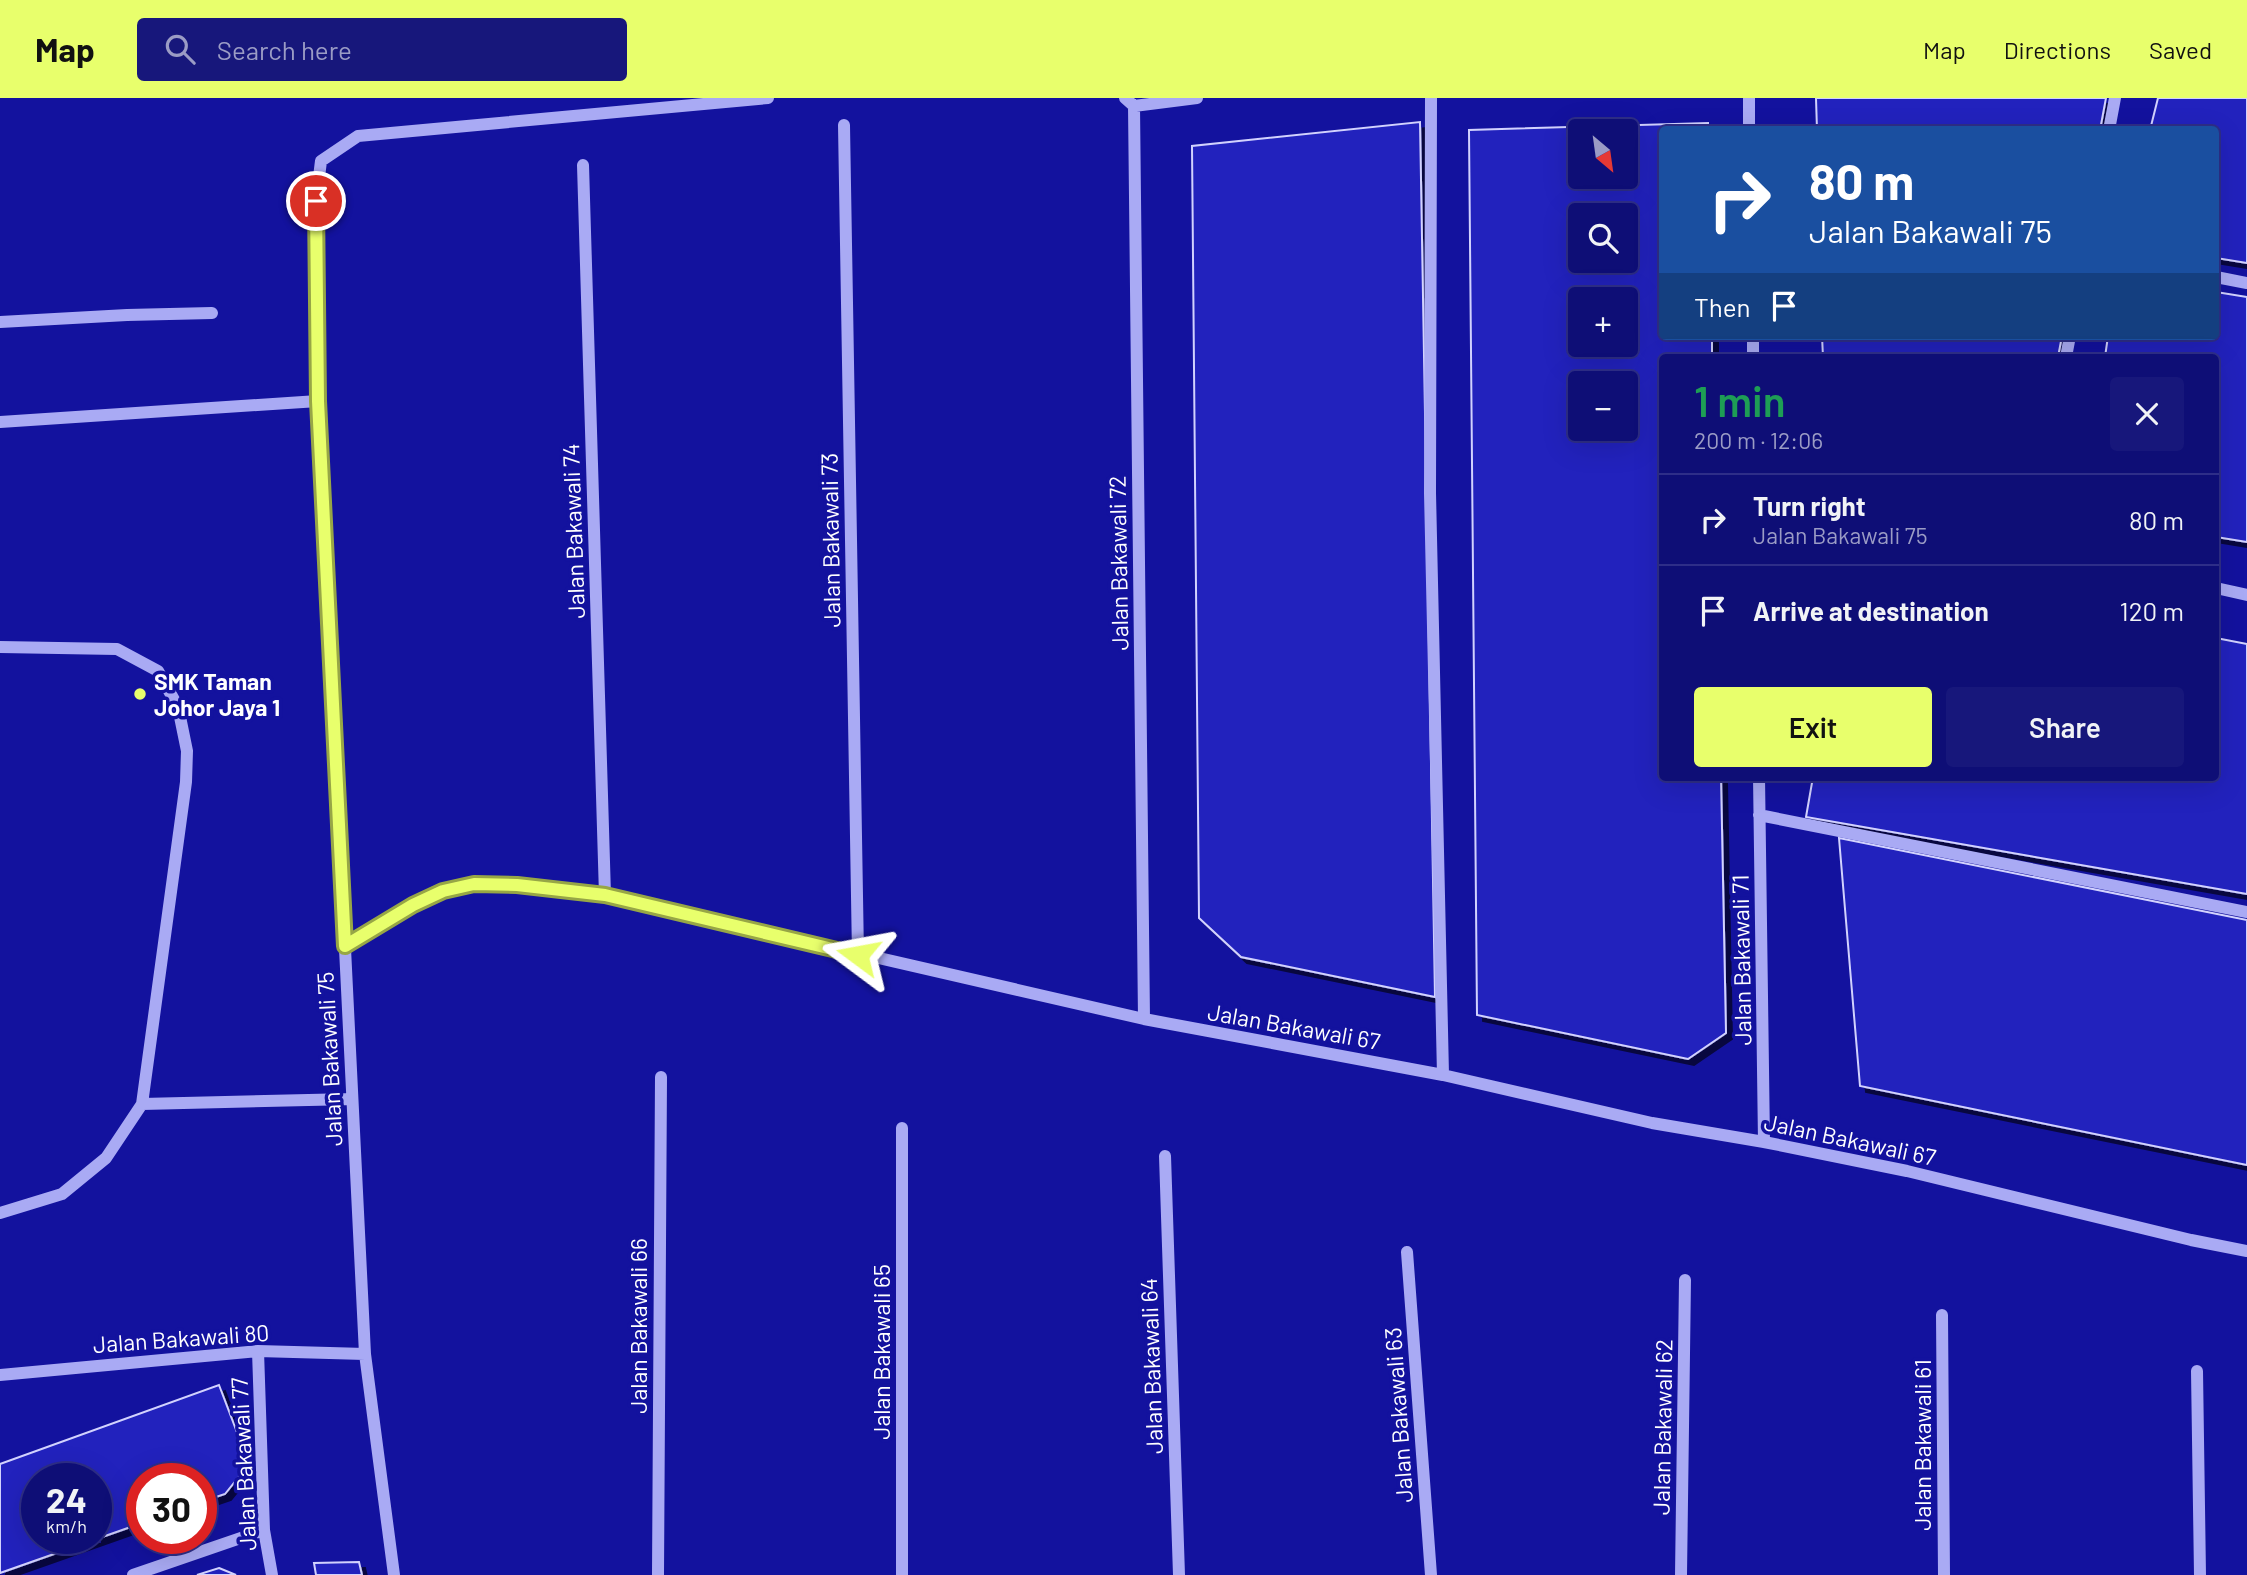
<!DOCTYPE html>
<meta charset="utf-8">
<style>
body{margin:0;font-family:Barlow,sans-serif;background:#17177b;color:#f1f3f6;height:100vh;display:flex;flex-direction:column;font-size:26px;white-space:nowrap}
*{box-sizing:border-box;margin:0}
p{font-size:23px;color:#9b9cc5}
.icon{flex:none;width:38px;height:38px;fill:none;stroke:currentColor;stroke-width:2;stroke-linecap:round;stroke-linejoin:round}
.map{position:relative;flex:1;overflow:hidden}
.drawer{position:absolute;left:1659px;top:256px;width:560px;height:427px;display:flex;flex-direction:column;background:#0e0e76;border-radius:7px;box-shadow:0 7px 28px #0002,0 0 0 2px #2e2e88}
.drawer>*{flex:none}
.banner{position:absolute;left:1659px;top:28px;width:560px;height:214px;border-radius:7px;box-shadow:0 7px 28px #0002,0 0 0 2px #2e2e88;background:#1a4fa0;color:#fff;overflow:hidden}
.needle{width:46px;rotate:151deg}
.fabs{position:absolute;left:1568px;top:21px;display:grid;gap:14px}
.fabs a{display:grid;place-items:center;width:70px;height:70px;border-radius:7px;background:#0e0e76;box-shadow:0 7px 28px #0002,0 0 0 2px #2e2e88;font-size:35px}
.speed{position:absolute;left:21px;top:1365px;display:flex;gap:14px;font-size:35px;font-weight:700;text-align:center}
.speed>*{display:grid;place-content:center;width:91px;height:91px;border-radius:50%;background:#0e0e76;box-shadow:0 7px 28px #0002,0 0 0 2px #2e2e88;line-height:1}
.speed small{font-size:18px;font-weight:400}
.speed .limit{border:10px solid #d22;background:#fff;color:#111}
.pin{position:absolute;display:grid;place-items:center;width:60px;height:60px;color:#fff;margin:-30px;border:4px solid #fff;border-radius:50%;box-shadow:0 2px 7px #0007}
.me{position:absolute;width:77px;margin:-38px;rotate:283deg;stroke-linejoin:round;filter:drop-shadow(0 0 5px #0008)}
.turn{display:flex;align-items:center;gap:24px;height:147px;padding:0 35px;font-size:32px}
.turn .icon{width:91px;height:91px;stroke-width:2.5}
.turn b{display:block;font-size:49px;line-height:60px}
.then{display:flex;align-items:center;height:66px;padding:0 35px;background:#0003;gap:14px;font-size:26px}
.round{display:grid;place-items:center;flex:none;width:74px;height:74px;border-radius:7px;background:#17177b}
.head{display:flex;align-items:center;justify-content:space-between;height:119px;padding:0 35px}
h1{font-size:42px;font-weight:600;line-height:52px;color:#1e9e55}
.cta{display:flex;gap:14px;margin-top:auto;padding:14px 35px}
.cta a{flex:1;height:80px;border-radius:7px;background:#e8ff6c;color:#111;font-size:28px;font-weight:600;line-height:80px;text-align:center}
.cta a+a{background:#17177b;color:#f1f3f6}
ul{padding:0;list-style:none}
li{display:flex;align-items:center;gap:21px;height:91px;padding:0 35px;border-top:2px solid #2e2e88}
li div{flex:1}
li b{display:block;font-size:26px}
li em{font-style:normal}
header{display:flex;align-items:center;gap:42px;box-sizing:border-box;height:98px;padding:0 35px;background:#e8ff6c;color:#111}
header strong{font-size:33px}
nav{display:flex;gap:38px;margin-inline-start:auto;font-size:24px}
.search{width:490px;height:63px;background:#17177b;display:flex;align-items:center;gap:18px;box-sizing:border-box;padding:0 24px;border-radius:7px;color:#9b9cc5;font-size:26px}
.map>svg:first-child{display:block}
.building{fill:#2021bd;stroke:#d2d2fe;stroke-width:2;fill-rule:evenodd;filter:url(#shadow)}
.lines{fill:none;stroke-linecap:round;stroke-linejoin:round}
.minor{stroke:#a9aaf4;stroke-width:12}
.route-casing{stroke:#97a646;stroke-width:18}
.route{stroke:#e8ff6c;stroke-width:12}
.poi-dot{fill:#e8ff6c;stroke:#13129e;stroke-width:2.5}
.labels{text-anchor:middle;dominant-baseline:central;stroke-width:7;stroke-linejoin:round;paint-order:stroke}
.street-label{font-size:23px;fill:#fff;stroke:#13129e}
.poi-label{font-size:23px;font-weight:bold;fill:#fff;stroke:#13129e;text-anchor:start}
</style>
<header>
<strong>Map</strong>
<div class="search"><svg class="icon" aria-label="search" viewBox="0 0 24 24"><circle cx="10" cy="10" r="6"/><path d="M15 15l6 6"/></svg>Search here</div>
<nav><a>Map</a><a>Directions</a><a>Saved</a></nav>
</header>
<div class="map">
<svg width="2247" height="1477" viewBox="0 0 2247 1477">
<defs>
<filter id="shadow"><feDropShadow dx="6" dy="6" stdDeviation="0" flood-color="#0009"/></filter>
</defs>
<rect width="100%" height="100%" fill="#13129e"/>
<!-- building -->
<path class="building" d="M1816,0H2106L2100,32H1817Z
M2158,0H2247V165L2216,160V32H2150Z
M1420,24L1435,899L1241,859L1199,820L1192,48Z
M1708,25V32H1662V238H1712V259H1662V679H1721L1726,935L1688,961L1477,917L1469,32ZM1580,33H1626V79H1580ZM1580,117H1626V163H1580ZM1580,201H1626V247H1580ZM1580,285H1626V331H1580Z
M2216,194L2247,199V444L2216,439V259H2105L2108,238H2216Z
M1822,238H2062L2058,259H1823Z
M2216,540L2247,546V796L1806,719L1813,679H2216Z
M1839,740L2247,822V1067L1860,988Z
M219,1287L249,1366L225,1396L201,1404V1381H142V1425L0,1475V1366ZM37,1381H96V1440H37Z
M359,1464L362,1477H316L314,1465Z
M219,1470L236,1477H197Z"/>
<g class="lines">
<!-- minor -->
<path class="minor" d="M1125,0L1134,8L1197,0
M1431,0L1430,395L1443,977
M1749,0V32
M1134,8L1144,921
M844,27L858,857
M2109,32L2115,0
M583,67L605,797
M2216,179L2247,185
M0,224L127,217L212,215
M1753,238V259
M2066,259L2070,238
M0,324L318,303
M2216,490L2247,497
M0,549L117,551L158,573L178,609L187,653L186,684L142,1006L106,1060L62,1096L0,1115
M1759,679L1764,1044
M1759,717L2247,814
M345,848C376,829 409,804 444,793C492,777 555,791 605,797L1144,921L1443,977L1652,1025L1764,1044L1907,1073L2191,1142L2247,1153
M142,1006L352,1001
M902,1030V1477
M1165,1058L1179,1477
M1407,1154L1431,1477
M1942,1217L1944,1477
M258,1253L264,1432L272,1477
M2197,1273L2200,1477
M0,1277L258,1253L365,1256
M133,1477L264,1432
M394,1477L365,1256L318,303L316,103L321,63L358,38L768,0
M658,1477L661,979
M1681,1477L1685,1182"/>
</g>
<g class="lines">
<defs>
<path id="route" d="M316,103L318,303L345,848L413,807L443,793L474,786L517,787L605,797L858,857"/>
</defs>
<!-- route casing -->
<use href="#route" class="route-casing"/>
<!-- route -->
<use href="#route" class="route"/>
</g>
<!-- markers -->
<circle class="poi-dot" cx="140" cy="596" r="7"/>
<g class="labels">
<!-- street labels -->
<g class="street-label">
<text transform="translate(573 433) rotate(-92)">Jalan Bakawali 74</text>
<text transform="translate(830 442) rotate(-91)">Jalan Bakawali 73</text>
<text transform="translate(1118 465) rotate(-91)">Jalan Bakawali 72</text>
<text transform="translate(1741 862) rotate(-91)">Jalan Bakawali 71</text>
<text transform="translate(1294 928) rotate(10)">Jalan Bakawali 67</text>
<text transform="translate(329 961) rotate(-93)">Jalan Bakawali 75</text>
<text transform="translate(1850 1041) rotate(12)">Jalan Bakawali 67</text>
<text transform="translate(638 1228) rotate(-90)">Jalan Bakawali 66</text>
<text transform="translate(181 1240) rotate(-4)">Jalan Bakawali 80</text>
<text transform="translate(881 1254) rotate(-90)">Jalan Bakawali 65</text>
<text transform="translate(1151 1268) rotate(-92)">Jalan Bakawali 64</text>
<text transform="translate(1398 1317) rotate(-94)">Jalan Bakawali 63</text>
<text transform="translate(1662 1329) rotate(-89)">Jalan Bakawali 62</text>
<text transform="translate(1922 1347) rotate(-90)">Jalan Bakawali 61</text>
<text transform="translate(243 1366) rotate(-93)">Jalan Bakawali 77</text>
</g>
<!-- poi labels -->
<g class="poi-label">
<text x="154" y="583">SMK Taman<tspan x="154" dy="26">Johor Jaya 1</tspan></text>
</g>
</g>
</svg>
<div class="fabs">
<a><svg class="needle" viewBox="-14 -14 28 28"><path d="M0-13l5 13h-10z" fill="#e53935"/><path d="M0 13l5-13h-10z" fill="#9b9cc5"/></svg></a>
<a><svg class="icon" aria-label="search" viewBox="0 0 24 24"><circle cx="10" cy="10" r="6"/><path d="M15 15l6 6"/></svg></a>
<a>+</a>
<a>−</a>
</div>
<div class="speed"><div>24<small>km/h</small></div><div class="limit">30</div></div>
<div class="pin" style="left:316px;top:103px;background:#d93025"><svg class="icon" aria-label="arrive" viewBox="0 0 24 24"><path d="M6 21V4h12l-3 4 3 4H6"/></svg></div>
<svg class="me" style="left:858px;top:857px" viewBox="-20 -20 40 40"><path d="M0-17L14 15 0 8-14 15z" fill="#e8ff6c" stroke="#fff" stroke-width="4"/></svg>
<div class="banner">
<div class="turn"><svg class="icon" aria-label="right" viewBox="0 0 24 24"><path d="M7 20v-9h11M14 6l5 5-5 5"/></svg><div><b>80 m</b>Jalan Bakawali 75</div></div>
<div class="then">Then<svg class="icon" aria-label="arrive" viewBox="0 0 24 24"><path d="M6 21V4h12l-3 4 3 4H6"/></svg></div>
</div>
<section class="drawer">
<div class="head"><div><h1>1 min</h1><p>200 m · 12:06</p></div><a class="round"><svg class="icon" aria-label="close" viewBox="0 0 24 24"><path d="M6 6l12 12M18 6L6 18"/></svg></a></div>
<ul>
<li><svg class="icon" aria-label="right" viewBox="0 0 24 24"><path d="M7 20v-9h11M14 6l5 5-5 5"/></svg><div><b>Turn right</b><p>Jalan Bakawali 75</p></div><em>80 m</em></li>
<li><svg class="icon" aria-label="arrive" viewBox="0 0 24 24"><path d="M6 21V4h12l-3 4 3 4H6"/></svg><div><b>Arrive at destination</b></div><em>120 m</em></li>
</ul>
<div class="cta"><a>Exit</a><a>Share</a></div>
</section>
</div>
